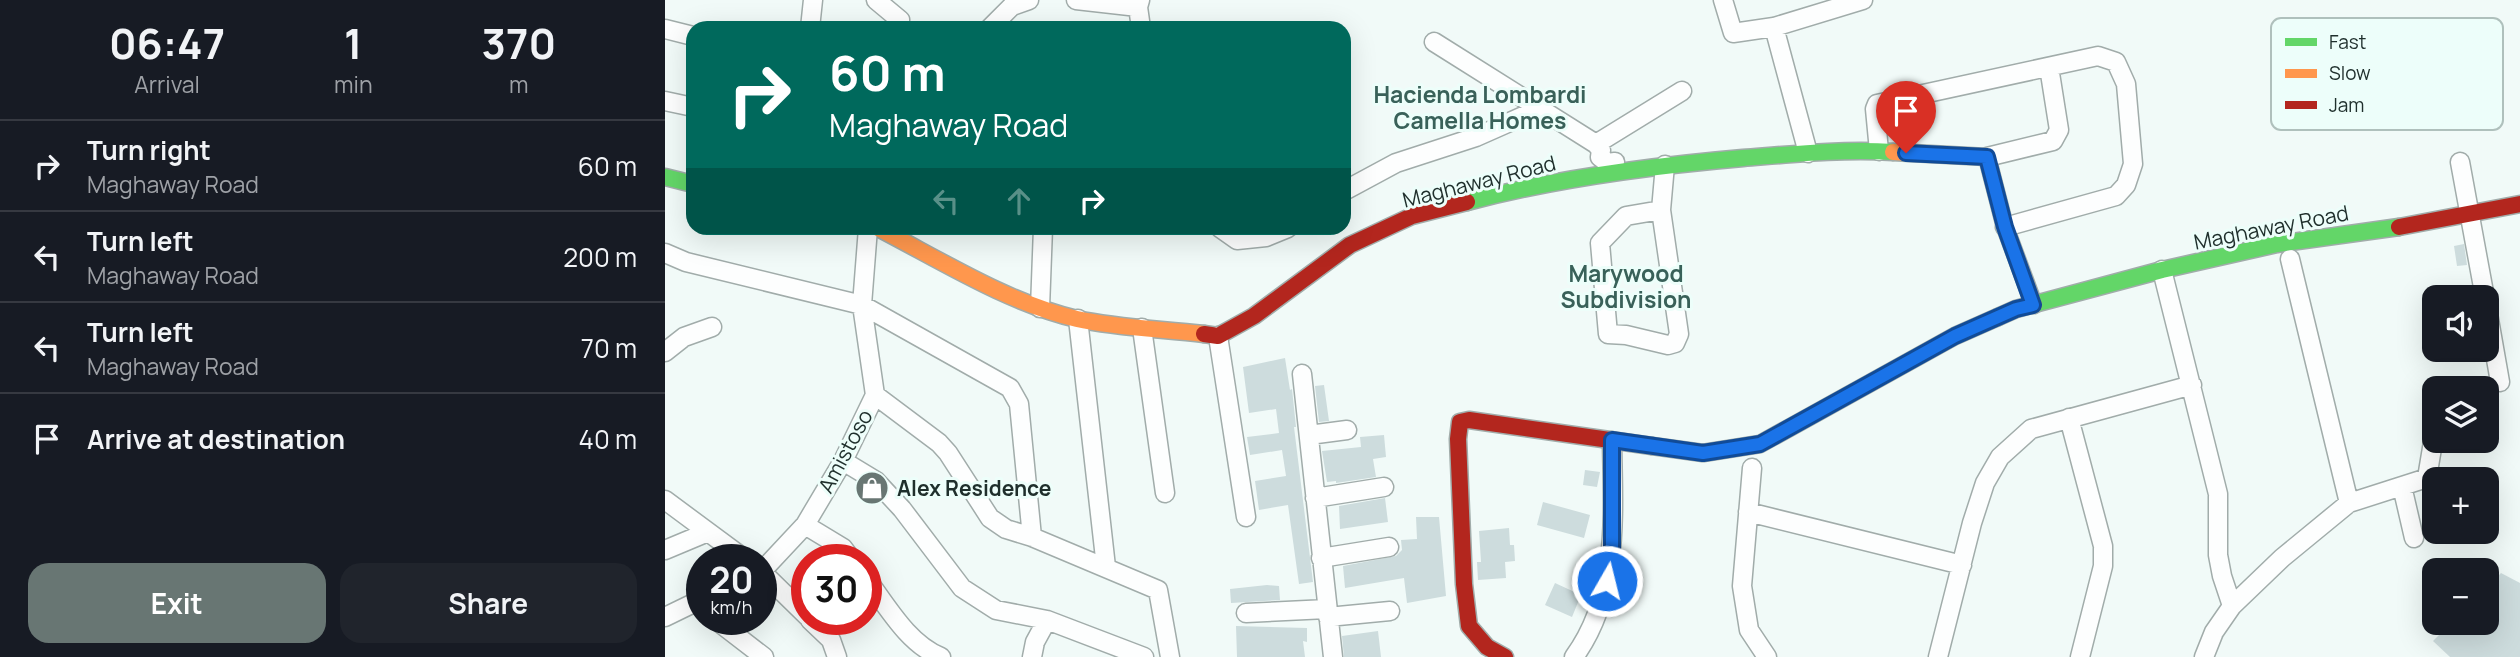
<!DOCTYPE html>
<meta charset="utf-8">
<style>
body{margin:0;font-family:Manrope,sans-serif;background:#20242c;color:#f1f3f6;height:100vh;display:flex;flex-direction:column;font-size:26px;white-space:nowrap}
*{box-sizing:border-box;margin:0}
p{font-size:23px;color:#9ea1a6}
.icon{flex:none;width:38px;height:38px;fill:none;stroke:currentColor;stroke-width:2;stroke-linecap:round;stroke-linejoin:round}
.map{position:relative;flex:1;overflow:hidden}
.side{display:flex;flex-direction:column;background:#171b24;width:665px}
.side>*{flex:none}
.guide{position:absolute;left:21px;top:21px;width:665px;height:214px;border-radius:21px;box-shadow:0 7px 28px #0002;background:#00695c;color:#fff;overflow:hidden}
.buttons{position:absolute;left:1757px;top:285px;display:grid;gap:14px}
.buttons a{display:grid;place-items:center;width:77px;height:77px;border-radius:14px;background:#171b24;box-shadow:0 7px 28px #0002;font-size:35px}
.speed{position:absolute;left:21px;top:544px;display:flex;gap:14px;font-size:35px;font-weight:700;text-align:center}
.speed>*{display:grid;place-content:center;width:91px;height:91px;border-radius:50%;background:#171b24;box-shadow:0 7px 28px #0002;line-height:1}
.speed small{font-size:18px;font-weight:400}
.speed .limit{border:10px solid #d22;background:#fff;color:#111}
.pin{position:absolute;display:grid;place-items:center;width:60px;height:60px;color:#fff;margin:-72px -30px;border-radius:50% 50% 50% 0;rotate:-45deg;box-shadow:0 0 7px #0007}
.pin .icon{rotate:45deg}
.me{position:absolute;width:77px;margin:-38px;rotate:8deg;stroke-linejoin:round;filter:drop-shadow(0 0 5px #0008)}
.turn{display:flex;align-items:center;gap:24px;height:147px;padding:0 28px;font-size:32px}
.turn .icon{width:91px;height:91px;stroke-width:2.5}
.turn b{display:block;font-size:49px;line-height:60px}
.lanes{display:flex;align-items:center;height:66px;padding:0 28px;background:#0003;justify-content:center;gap:35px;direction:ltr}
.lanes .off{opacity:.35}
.eta{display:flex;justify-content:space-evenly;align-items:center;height:119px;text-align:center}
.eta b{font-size:42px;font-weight:700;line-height:49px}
.cta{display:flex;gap:14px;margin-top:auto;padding:14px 28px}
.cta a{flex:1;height:80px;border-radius:21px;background:#687673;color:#fff;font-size:28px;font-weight:700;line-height:80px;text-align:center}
.cta a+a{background:#20242c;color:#f1f3f6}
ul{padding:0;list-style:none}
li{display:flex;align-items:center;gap:21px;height:91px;padding:0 28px;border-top:2px solid #363941}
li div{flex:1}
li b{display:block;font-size:26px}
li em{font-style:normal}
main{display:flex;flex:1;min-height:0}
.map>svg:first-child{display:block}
.building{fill:#cddcdd}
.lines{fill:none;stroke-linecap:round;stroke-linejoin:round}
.street-casing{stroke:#a1acaa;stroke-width:21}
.fast-casing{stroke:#a1acaa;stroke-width:19}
.slow-casing{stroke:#a1acaa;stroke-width:19}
.jam-casing{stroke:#a1acaa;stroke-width:19}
.street{stroke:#fdfefe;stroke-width:18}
.fast{stroke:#63d668;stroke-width:16}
.slow{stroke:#ff974d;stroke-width:16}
.jam{stroke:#b3261e;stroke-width:16}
.route-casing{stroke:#114b97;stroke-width:18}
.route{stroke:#1a73e8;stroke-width:12}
.labels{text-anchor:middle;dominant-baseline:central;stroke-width:6;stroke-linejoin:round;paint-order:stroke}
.street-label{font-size:21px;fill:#1f2f2c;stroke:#edfefa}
.poi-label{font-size:21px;font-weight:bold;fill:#1f2f2c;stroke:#edfefa;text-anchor:start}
.neighbourhood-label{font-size:23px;font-weight:bold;fill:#396159;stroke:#edfefa}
.key{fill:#edfefa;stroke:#afc0bc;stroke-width:2}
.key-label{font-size:19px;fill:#1f2f2c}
</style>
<main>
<section class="side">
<div class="eta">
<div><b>06:47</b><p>Arrival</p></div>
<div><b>1</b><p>min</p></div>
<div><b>370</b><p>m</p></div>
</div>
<ul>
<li><svg class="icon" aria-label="right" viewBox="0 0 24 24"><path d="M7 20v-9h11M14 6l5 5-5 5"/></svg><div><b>Turn right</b><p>Maghaway Road</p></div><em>60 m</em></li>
<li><svg class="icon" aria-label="left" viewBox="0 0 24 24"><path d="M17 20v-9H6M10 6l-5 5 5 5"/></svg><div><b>Turn left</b><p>Maghaway Road</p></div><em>200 m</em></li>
<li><svg class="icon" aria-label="left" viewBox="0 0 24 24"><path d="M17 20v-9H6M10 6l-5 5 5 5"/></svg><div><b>Turn left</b><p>Maghaway Road</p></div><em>70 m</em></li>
<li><svg class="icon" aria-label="arrive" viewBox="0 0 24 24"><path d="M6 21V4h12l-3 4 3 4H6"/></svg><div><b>Arrive at destination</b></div><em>40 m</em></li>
</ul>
<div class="cta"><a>Exit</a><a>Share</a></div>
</section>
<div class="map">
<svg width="1855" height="657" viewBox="0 0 1855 657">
<rect width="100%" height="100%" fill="#f1faf8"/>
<!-- building -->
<path class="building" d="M1799,244L1802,265L1792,266L1789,246Z
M620,358L625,390L627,389L631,427H629L648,582L634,584L623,505L594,510L590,481L621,476L617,450L585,455L582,437L614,433L611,409L584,413L578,367Z
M659,385L664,421L654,422L650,386Z
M719,435L721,457L708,459L711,477L671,483V481L662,482L657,451L696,447L695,437Z
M920,470L935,472L932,487L918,485Z
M720,498L723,522L675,529L674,506Z
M878,502L925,515L919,538L872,525Z
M751,517H774L781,596L742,603L739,578L680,588L678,566L731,556L737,550L736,540L752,539Z
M844,528L845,545H849L850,561L840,562L841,578L813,580L812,562H816L814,531Z
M1836,573L1855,583V657H1785L1768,641L1786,623H1822V587Z
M890,583L916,595L907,617L880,605Z
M602,585L614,586L615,600L566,603L565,589Z
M571,626L642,628V642L638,641L640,657H572Z
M713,631L716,657H679L677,636Z"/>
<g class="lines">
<defs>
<path id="street" d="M211,0L235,20L233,28
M411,0L473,7
M475,0L473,7L476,28
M1058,0L1068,33L1109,27L1198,0
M1109,27L1143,153
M145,28L148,0
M325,28L347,6L364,0
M0,29L28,36
M769,42L931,144L936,150L935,157L943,163L950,162
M0,101L28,107
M931,144L1017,91
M1214,151L1210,109L1212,104L1433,56L1451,62L1461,84L1468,164L1461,185L1451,196L1340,227
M1322,157L1388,141L1394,130L1384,67
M1795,162L1820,298
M679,191L731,163L811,137L874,109
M996,210L961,216L935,243L943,334L961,335L1003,345L1010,343L1014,334L996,210L1000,165
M555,228L572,240L601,237L623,228
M0,253L21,262L197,305L345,388L354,404L367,537
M1625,259L1684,503
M1497,270L1553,494V555L1557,576L1567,606
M375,308L378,228
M1822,308L1835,382
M413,319L441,567
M477,328L500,493
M553,336L581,517
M0,352L19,337L47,327
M637,374L668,657
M210,395L274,443L283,453L325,518L341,529L367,537L493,590L505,657
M1404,418L1438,546V566L1415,657
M644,435L682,430
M178,461L211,481L237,509L297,588L331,610L382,620L479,657
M1087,468L1077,586L1084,630L1102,657
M1762,478L1769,436
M1737,486L1749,538
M650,498L719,487
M0,500L81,560
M1083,512L1297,565
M140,525L178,548L187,560
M0,550L43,532
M656,558L724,547
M96,571L142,616
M96,572L140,525L178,461L210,395L197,305L203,228
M201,578C222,606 243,644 276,657
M581,613L662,609
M0,617L37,599
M663,617L725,611
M51,620L99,657
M145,620L166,640L172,657
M367,657L370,642L382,620
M909,657C955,594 948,514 947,441
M1273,657L1307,523L1320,483L1335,457L1366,429L1527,385
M1539,657L1549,632L1567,606L1617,558L1684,503L1762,478L1779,480"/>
<path id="fast" d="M0,177L28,184
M802,202C892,178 986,166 1078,158C1129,154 1177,149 1228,152
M1333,317L1351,309L1497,270L1612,244L1734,227"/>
<path id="slow" d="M1228,152L1322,157L1340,227L1369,305
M213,228C275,260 343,303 412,319C453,328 497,329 539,334
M987,446L1038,453L1095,444L1290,336L1333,317"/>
<path id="jam" d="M1734,227L1855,204
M539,334L553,336L589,316L685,245L747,216L802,202
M840,657L822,647L804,626L799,584L793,439L795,422L804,420L987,446"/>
</defs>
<!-- street casing -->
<use href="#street" class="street-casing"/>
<!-- fast casing -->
<use href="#fast" class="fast-casing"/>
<!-- slow casing -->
<use href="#slow" class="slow-casing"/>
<!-- jam casing -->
<use href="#jam" class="jam-casing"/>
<!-- street -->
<use href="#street" class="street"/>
<!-- fast -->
<use href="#fast" class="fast"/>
<!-- slow -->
<use href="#slow" class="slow"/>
<!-- jam -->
<use href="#jam" class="jam"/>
</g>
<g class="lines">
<defs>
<path id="route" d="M942,581L947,548V440L1038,453L1095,444L1290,336L1351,309L1368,305L1340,227L1322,157L1241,153"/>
</defs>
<!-- route casing -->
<use href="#route" class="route-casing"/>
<!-- route -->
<use href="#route" class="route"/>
</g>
<!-- icons -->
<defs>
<symbol id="shop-disc" viewBox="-11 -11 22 22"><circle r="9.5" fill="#687673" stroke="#edfefa"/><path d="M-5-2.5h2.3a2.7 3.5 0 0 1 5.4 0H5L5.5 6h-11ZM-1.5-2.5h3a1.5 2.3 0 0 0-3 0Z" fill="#fff"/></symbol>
</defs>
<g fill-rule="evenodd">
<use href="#shop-disc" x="188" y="469" width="38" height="38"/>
</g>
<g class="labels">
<!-- street labels -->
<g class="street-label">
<text transform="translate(814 181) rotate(-14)">Maghaway Road</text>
<text transform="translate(1606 227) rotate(-11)">Maghaway Road</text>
<text transform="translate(180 451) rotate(-62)">Amistoso</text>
</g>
<!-- poi labels -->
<g class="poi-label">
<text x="232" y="488">Alex Residence</text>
</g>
<!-- neighbourhood labels -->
<g class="neighbourhood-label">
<text x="815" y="94">Hacienda Lombardi<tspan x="815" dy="26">Camella Homes</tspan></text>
<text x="961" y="273">Marywood<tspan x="961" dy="26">Subdivision</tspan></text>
</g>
</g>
<!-- legend -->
<rect x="1606" y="18" width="232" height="112" rx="10" class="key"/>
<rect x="1620" y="38" width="32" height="8" fill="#63d668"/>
<rect x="1620" y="69" width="32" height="9" fill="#ff974d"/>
<rect x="1620" y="101" width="32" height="8" fill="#b3261e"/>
<g class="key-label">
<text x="1664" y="49">Fast</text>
<text x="1664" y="80">Slow</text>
<text x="1664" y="112">Jam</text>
</g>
</svg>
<div class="buttons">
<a><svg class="icon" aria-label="sound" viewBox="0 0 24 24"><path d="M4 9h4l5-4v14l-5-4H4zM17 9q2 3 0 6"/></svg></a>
<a><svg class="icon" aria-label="layers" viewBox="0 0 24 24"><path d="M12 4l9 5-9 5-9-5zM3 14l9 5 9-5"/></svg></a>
<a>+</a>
<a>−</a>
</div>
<div class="speed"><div>20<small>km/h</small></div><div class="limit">30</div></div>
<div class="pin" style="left:1241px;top:153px;background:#d93025"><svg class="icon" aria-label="arrive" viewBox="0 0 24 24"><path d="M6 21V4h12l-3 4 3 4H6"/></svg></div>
<svg class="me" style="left:942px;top:581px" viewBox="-20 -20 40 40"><circle r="17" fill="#1a73e8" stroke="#fff" stroke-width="3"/><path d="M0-11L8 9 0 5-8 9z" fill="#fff"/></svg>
<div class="guide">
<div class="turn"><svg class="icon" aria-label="right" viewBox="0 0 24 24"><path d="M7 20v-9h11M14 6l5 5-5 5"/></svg><div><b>60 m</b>Maghaway Road</div></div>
<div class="lanes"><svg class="icon off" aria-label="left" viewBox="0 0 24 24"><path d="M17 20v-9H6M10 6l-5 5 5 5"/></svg><svg class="icon off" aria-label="ahead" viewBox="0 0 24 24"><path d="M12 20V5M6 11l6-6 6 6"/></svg><svg class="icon" aria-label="right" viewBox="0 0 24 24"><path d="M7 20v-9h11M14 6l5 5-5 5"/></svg></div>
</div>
</div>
</main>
